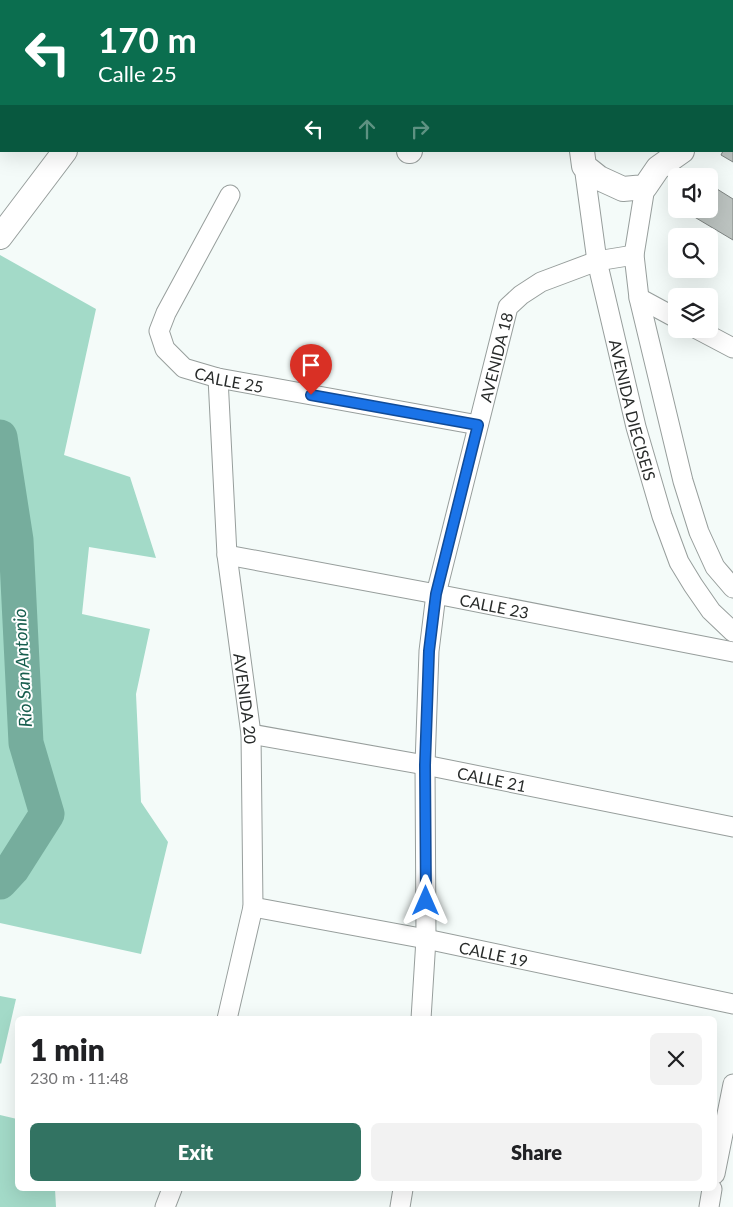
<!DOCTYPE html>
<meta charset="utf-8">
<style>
body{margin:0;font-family:Lato,sans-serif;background:#f2f2f2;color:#202124;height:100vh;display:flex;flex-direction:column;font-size:19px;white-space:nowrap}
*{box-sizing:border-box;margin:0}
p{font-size:16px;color:#757577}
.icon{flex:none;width:28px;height:28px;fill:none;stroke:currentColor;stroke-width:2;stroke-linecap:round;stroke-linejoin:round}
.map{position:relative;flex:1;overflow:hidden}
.drawer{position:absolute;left:15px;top:1016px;width:702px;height:175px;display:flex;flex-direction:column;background:#fff;border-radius:8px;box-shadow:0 5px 20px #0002}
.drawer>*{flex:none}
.guide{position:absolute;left:0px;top:0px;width:734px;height:152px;box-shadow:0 5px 20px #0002;background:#0b6e4f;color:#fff;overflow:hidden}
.buttons{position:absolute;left:668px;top:168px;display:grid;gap:10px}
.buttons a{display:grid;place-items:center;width:50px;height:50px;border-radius:8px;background:#fff;box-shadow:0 5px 20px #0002;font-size:25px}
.pin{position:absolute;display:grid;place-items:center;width:42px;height:42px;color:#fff;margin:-51px -21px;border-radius:50% 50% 50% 0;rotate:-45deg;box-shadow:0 0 5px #0007}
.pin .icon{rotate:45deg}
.me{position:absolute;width:55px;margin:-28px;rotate:0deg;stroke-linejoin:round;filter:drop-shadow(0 0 4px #0008)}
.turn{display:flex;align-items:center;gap:18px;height:105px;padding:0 15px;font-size:22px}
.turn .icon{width:65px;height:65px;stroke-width:2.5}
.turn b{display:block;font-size:35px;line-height:42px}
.lanes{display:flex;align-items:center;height:48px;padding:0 15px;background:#0003;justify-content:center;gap:25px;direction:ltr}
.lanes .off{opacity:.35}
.round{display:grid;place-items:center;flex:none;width:52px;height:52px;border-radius:8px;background:#f2f2f2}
.headline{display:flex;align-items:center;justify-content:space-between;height:85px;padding:0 15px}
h1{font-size:30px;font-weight:800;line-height:38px}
.cta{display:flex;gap:10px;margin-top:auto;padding:10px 15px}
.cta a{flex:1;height:58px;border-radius:8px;background:#327362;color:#fff;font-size:20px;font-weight:800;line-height:58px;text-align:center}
.cta a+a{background:#f2f2f2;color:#202124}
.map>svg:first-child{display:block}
.green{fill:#a3dac8}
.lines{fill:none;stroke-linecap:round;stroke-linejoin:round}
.river{stroke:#76ad9d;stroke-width:35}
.building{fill:#bcc3c0;stroke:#7e8482}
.minor-casing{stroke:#979e9c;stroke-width:21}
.tertiary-casing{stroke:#979e9c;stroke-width:26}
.minor{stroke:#fff;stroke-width:19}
.tertiary{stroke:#fff;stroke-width:24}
.route-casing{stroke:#114b97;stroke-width:12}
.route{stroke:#1a73e8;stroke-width:9}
.labels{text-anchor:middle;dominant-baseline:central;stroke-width:4;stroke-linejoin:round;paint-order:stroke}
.street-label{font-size:16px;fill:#282b2a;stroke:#fff}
.water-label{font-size:18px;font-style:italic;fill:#175e4e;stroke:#fff}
</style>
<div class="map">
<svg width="733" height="1207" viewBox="0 0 733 1207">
<rect width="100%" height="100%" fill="#f4fbf9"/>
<!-- green -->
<path class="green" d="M0,0H171L166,1H1V139L0,141Z
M0,255L96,309L64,455L130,477L156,558L89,547L82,614L150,629L136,694L141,802L168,842L141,954L0,923Z
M0,996L16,999L1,1064L0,1063Z
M0,1115L17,1119L18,1189H55L56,1207H0Z"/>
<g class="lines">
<!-- river -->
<path class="river" d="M47,1L49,0
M0,437L16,540L26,743L47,814L12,869L0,882"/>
</g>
<!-- building -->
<path class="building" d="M733,133V162L721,155L723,151H732Z
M709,184L733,199V240L681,209H709Z"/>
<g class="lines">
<defs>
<g id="minor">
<path d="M194,1L196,0"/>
<path id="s1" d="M584,166L597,261L636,427L662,516L679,562L693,585L711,611L733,632"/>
<path d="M645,187L634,255L639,298L683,481L699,532L715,567L733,588"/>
<path id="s2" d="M230,195L166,313L159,331L165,349L184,368L218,378L478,425"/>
<path d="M639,298L676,318"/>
<path d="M697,329L733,348"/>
<path id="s3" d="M218,378L227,555L251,734L253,907L227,1019"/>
<path id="s4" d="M227,555L436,594L733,652"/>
<path id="s5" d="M251,734L425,765L733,827"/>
<path id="s6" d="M253,907L426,939L733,1004"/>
<path id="s7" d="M421,1019L426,939L425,765L429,651L436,594L508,307L521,295L541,282L597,261L634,255"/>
<path d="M715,1174L733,1084"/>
<path d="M165,1207L172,1189"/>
<path d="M400,1207L403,1189"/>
<path d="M709,1207L712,1189"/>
</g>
<path id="tertiary" d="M509,1L510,0
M527,1V0
M594,1L595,0
M616,1V0
M732,23L733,22
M0,33L1,34
M732,71H733
M409,151H410
M582,151L584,166L599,178L623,189L645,187L658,168L682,151
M0,237L65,151"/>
</defs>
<!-- minor casing -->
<use href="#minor" class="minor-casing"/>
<!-- tertiary casing -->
<use href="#tertiary" class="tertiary-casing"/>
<!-- minor -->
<use href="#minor" class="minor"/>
<!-- tertiary -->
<use href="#tertiary" class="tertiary"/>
</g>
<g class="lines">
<defs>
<path id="route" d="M311,395L478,425L436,594L429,651L425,765L426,901"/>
</defs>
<!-- route casing -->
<use href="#route" class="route-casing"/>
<!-- route -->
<use href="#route" class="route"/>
</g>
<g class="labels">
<!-- street labels -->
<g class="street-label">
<text stroke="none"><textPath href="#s7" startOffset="670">AVENIDA 18</textPath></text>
<text stroke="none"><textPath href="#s2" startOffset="246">CALLE 25</textPath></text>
<text stroke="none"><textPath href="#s1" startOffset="249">AVENIDA DIECISEIS</textPath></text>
<text stroke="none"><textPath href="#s4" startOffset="272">CALLE 23</textPath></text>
<text stroke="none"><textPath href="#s3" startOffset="322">AVENIDA 20</textPath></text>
<text stroke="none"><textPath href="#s5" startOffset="245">CALLE 21</textPath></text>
<text stroke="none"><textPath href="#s6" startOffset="245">CALLE 19</textPath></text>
</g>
<!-- water labels -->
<g class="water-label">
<text transform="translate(22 668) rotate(-93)">Río San Antonio</text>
</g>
</g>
</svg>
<div class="buttons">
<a><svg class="icon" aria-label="sound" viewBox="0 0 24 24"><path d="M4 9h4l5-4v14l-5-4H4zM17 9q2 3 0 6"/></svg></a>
<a><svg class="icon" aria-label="search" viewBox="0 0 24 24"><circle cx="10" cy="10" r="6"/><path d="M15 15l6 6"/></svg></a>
<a><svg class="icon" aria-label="layers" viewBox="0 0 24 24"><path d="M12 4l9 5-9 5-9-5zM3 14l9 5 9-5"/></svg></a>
</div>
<div class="pin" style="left:311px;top:395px;background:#d93025"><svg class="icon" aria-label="arrive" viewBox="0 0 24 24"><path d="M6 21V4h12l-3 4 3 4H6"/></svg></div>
<svg class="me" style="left:426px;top:901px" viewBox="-20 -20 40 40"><path d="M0-17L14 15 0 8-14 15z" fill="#1a73e8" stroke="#fff" stroke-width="4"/></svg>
<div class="guide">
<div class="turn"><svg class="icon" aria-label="left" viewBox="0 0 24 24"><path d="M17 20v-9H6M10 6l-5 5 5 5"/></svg><div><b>170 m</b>Calle 25</div></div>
<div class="lanes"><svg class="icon" aria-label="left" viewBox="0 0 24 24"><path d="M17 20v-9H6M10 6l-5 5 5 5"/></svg><svg class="icon off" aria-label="ahead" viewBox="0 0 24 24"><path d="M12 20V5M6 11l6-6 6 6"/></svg><svg class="icon off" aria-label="right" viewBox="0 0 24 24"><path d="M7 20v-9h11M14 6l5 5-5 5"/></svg></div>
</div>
<section class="drawer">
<div class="headline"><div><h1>1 min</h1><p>230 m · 11:48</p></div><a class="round"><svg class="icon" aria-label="close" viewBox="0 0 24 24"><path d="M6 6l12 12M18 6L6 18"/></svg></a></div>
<div class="cta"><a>Exit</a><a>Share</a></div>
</section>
</div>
